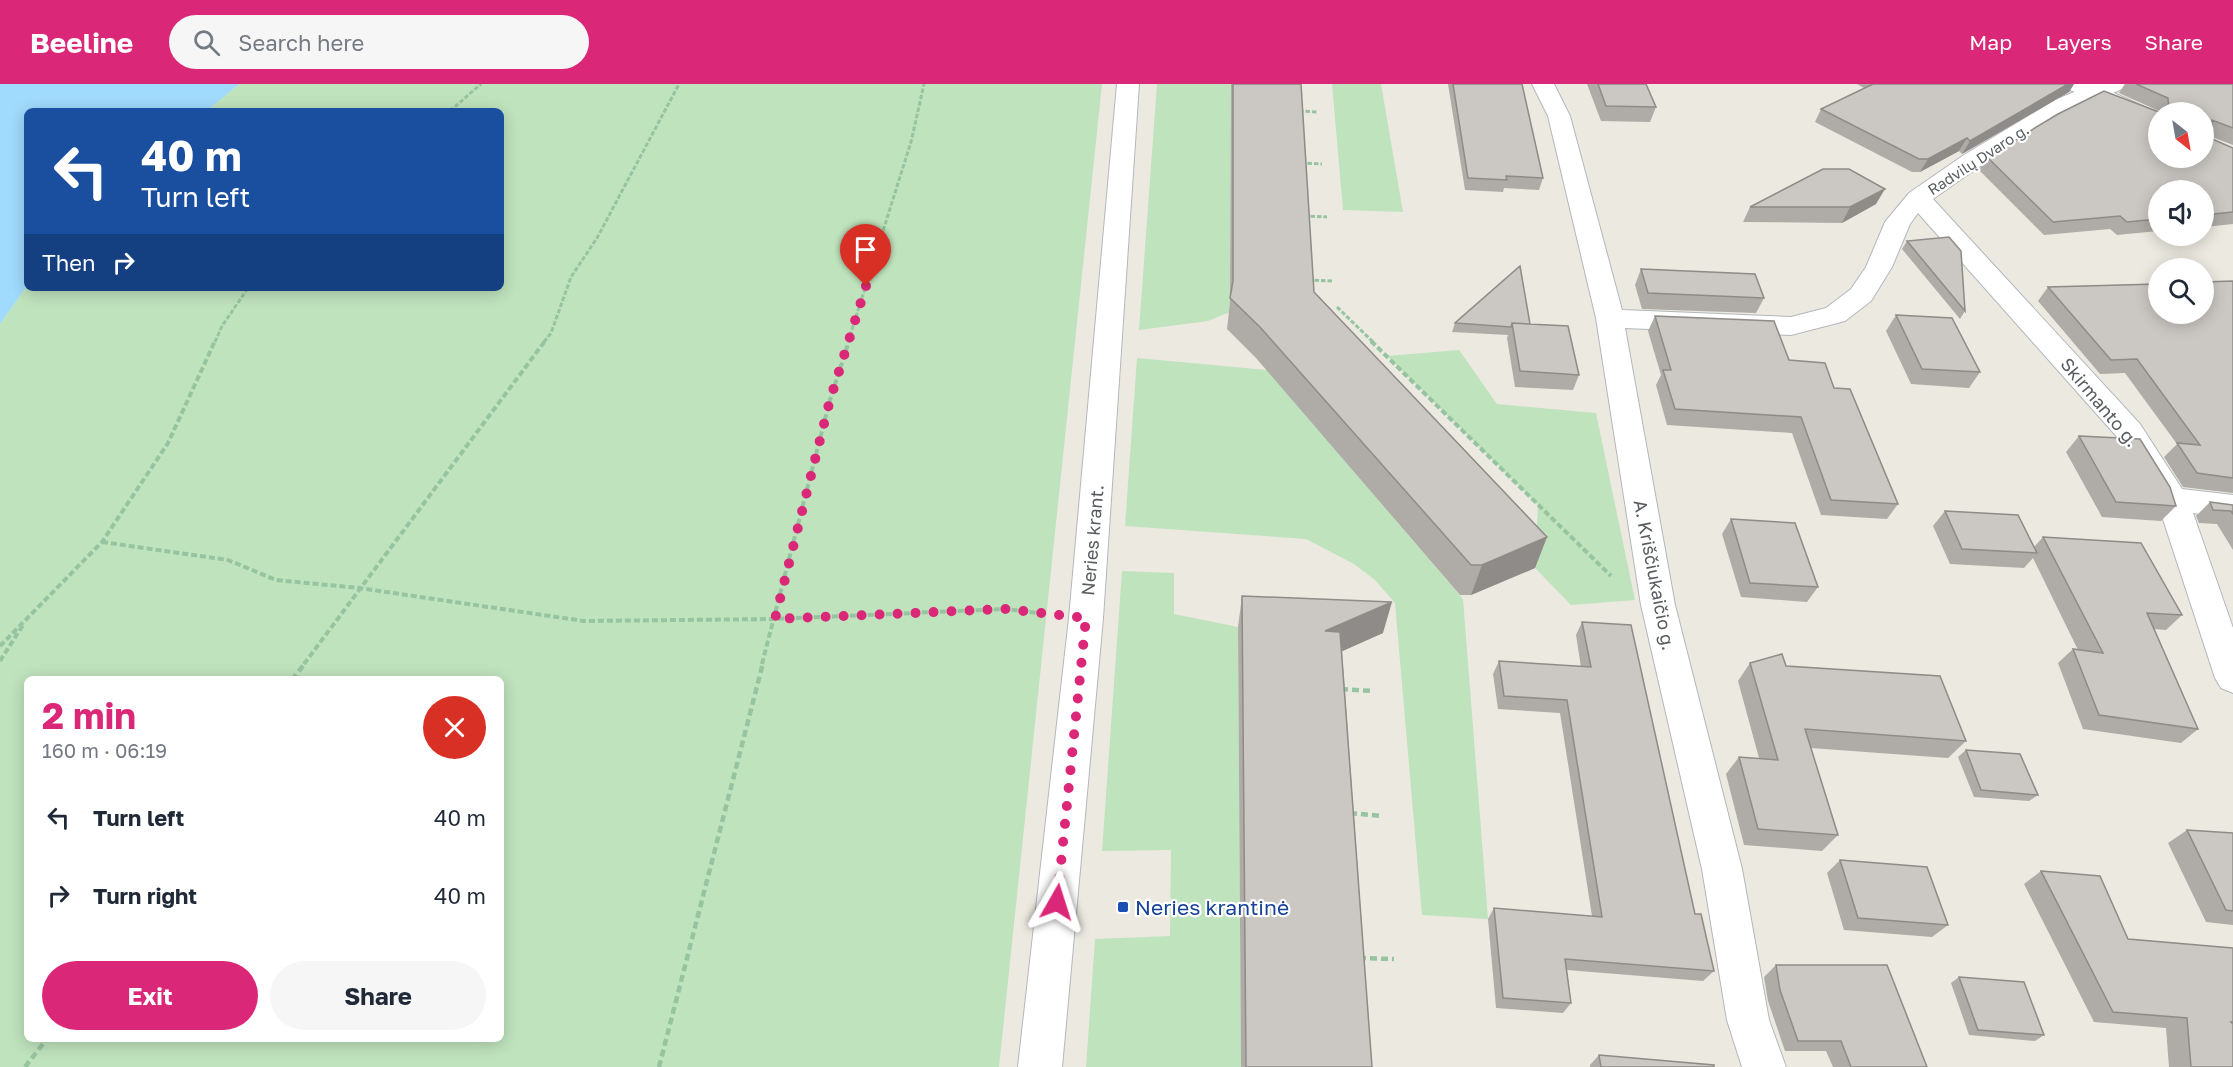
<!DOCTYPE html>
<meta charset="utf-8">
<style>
body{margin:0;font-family:"Golos Text",sans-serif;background:#f6f6f7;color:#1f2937;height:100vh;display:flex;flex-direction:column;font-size:22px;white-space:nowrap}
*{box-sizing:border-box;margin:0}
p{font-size:20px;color:#747a83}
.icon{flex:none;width:33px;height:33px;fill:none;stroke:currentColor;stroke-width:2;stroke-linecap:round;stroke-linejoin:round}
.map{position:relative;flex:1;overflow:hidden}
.panel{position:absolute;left:24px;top:592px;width:480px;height:366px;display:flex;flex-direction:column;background:#fff;border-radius:9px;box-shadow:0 3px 15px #0003}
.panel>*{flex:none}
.guide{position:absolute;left:24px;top:24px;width:480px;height:183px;border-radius:9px;box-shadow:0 3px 15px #0003;background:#1a4fa0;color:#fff;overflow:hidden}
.needle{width:39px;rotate:149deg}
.tools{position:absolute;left:2148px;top:18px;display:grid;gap:12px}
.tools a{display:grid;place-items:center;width:66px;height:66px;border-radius:50%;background:#fff;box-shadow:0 3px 15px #0003;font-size:30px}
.pin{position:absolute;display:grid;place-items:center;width:51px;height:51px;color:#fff;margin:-62px -26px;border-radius:50% 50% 50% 0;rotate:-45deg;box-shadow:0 0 6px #0007}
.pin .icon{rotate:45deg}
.me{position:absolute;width:66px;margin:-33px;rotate:6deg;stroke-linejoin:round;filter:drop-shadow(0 0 4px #0008)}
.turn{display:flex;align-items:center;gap:21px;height:126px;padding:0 18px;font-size:27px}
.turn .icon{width:78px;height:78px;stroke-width:2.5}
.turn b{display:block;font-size:42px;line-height:51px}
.then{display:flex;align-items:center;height:57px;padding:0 18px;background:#0003;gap:12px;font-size:22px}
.round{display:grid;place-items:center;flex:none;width:63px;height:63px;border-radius:32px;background:#f6f6f7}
.summary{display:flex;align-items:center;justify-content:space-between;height:102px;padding:0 18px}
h1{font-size:36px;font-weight:700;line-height:45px;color:#db2777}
.primary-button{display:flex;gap:12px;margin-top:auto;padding:12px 18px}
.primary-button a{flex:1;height:69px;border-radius:36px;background:#db2777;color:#fff;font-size:24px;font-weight:700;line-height:69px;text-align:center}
.primary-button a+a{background:#f6f6f7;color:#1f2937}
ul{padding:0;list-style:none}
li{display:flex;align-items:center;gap:18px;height:78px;padding:0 18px}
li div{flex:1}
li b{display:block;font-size:22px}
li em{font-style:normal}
header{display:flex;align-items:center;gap:36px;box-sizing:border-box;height:84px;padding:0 30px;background:#db2777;color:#fff}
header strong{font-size:28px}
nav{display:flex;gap:33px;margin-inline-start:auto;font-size:21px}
.search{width:420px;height:54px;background:#f6f6f7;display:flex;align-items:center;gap:15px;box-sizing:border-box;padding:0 21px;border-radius:33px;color:#747a83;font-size:22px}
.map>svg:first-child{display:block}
.green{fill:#bfe3bd;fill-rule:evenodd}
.water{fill:#a0dafc}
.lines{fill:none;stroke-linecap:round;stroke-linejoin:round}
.minor-casing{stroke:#b3b7bb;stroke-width:2}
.tertiary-casing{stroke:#b3b7bb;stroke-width:2}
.secondary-casing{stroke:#b4b8bd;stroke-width:2}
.path-far2{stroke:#96c4a1;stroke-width:3;stroke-dasharray:4.5 2;stroke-linecap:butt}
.path-far1{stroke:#96c4a1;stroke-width:4;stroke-dasharray:6 3;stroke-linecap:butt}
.path{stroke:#96c4a1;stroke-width:4.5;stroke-dasharray:7 4;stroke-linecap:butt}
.minor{fill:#fff;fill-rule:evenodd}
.tertiary{fill:#fff;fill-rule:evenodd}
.secondary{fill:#fff;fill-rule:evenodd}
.wall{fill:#afaba7}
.shaded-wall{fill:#8e8b88}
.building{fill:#cbc7c2;stroke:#8e8b88;stroke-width:1.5}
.route{stroke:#db2777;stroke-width:10;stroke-dasharray:0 18}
.transit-dot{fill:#1a4fb4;stroke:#fff;stroke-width:2}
.labels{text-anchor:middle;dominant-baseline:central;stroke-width:4.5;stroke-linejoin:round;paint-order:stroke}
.far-street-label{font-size:15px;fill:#595d61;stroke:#fff}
.street-label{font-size:18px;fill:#595d61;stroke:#fff}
.near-transit-label{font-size:21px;fill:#164399;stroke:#fff;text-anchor:start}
</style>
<header>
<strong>Beeline</strong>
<div class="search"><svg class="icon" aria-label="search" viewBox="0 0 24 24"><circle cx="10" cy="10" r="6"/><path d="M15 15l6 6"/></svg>Search here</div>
<nav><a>Map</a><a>Layers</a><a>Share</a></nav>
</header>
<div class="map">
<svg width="2233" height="983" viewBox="0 0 2233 983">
<rect width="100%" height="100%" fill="#ece9e0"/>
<!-- green -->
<path class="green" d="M239,0H1102L999,983H0V240L27,202V204H501V27H207ZM27,596H501V956H27Z
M1157,0H1238L1231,2L1230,228L1208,237L1139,246Z
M1332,0H1381L1403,128L1343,126Z
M1459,266L1497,320L1596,329L1635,516L1571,521L1535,484L1538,421L1387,272Z
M1137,274L1267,286L1463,515L1488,835L1422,831L1395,519L1375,496L1354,480L1306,455L1125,442Z
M1122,487L1174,489V530L1238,543L1241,983H1086L1095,855L1170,852L1171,766L1102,767Z"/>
<!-- water -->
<path class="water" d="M0,0H239L207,27H27V202L0,240Z"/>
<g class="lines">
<defs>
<path id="minor" d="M1532,0H1554L1570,32L1622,226L1791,233L1826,224L1851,205L1866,183L1885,138L1909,109L1964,71L2057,15L2094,0H2125L2122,5C2054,33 1993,72 1933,115L2140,340L2182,405L2233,411V435L2193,429L2233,544V609L2221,604L2215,594L2157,417L2118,354L1918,129L1910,140L1892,183L1871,217L1845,237L1791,251L1625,244L1675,521L1742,785L1769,936L1786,983H1742L1727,936L1702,785L1641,521L1596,234L1548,32Z"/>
<path id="tertiary" d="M2065,0H2094L2158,29V44L2068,5Z"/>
<path id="secondary" d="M1117,0H1139L1103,534L1062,983H1018L1069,534Z"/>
</defs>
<!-- minor casing -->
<use href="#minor" class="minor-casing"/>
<!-- tertiary casing -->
<use href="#tertiary" class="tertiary-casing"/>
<!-- secondary casing -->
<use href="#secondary" class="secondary-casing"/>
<!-- path-far2 -->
<path class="path-far2" d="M450,27L481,0
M1299,27L1317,28
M1301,79L1322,80
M1304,132L1327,133
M1308,196L1334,197
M1337,223L1373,258
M215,258L222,242L248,204
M544,258L551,249L571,193L597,154L679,0
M848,258L911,58L924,0"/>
<!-- path-far1 -->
<path class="path-far1" d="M1371,257L1611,492
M102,458L228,476L276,496L359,504L584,537L775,535L1005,525L1046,530
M0,562L102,458L168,359L215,257
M0,577L23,541
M304,580L545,257
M762,580L830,316L849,257"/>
<!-- path -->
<path class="path" d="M292,596L305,579
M1341,605L1372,607
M1350,729L1382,732
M1359,874L1394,875
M25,983L46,956
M659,983L763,579"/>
<!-- minor -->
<use href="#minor" class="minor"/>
<!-- tertiary -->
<use href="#tertiary" class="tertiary"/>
<!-- secondary -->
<use href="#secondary" class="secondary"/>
</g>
<!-- wall -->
<path class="wall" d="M1231,0H1301L1314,208L1547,453L1535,484L1471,511H1460L1256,274L1227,245L1230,218Z
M1448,0H1522L1543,94L1539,106L1504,104L1503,108L1465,106Z
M1587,0H1646L1656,23L1650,38L1601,37Z
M1857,0H2074L2069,8L1962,70L1959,67L1920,88H1912L1815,38L1821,25L1864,4Z
M2125,0H2233V61L2212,53V55L2233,64V140L2204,143V106H2158V147L2117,151L2110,145L2044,151L1979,86L1987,73L2158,74L2204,28H2159V27L2119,9Z
M1876,120L1842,139L1743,138L1750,123Z
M1907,157L1965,227L1960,235L1902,165Z
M1641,185L1764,214L1756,229L1642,225L1635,201Z
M2233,197V409L2183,403L2164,373L2177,360L2125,289L2100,290L2038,217L2048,203Z
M1896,231L1980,288L1969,304L1911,300L1886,247Z
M1655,232L1789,276L1834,304L1898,420L1887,435L1821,431L1792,349L1667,341L1656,301L1661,291L1648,247Z
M1455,239L1530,240L1579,291L1573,306L1515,303L1507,254L1508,251L1452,248Z
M2079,352L2176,422L2161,437L2102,433L2066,368Z
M2210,418L2233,421V466L2217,440L2199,439L2196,432Z
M1945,427L2034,463L2043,453L2182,531L2166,546L2154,545L2198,645L2181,659L2083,645L2058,579L2073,565L2078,566L2033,474L2024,484L1950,480L1933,442Z
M1731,435L1818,503L1807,518L1741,513L1722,450Z
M1242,512L1383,549L1342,567L1372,983H1241L1238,543Z
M1582,538L1695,830L1714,887L1703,897L1567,886L1571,919L1563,929L1496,924L1488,835L1494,824L1592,832L1560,629L1498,625L1493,590L1499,577L1581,583L1576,551Z
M1750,579L1786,582L1966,657L1948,674L1811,664L1838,751L1822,767L1744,761L1726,690L1739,673L1759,674L1738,597Z
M1966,666L2038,711L2029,717L1974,713L1958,673Z
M2187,746L2233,749V841L2206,838L2168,759Z
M1840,776L1948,841L1932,853L1844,846L1827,789Z
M2041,787L2128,855L2233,864V983H2169L2166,944L2094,938L2024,800Z
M1776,881L1927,983H1833L1826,967H1785L1768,917L1764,893Z
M1959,893L2044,951L2035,957L1969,951L1951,899Z
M1599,971L1714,983H1590V981Z"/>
<!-- shaded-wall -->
<path class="shaded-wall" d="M2068,0H2074L2069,8L1962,70L1970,57Z
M1967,54L1959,67L1920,88L1928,75Z
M1885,105L1876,120L1842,139L1850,123Z
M1547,453L1535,484L1471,511L1482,481Z
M1392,518L1383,549L1318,578L1325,547Z"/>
<!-- building -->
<path class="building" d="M1233,0H1301L1314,208L1547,453L1482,481H1471L1260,243L1230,214L1233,197Z
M1453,0H1522L1543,94L1506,92L1507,96L1468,94Z
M1598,0H1646L1656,23L1606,22Z
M1873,0H2068L1970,57L1967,54L1928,75H1919L1821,25Z
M2136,0H2233V44L2212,36V55L2233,64V128L2204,131V106H2158V135L2127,138L2120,132L2053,138L1987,73L2058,30L2104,7L2159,28L2158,74H2204V28H2169L2168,14Z
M1823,85H1849L1885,105L1850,123H1750Z
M1949,153L1961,167L1965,227L1907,157Z
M1520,182L1530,240L1512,239L1511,243L1455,239Z
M1641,185L1755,190L1764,214L1648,209Z
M2233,197V394L2197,389L2177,359L2200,361L2137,275L2111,276L2048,203L2158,200V230H2204V198Z
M1896,231L1952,234L1980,288L1922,285Z
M1655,232L1774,237L1789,276L1825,279L1834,304L1850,305L1898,420L1831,416L1801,333L1675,325L1663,286H1671Z
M1512,239L1568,242L1579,291L1520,287Z
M2079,352L2140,355L2170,403L2176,422L2116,418Z
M2210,418L2233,421V430L2231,427L2213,426Z
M1945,427L2018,431L2037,469L1962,465Z
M1731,435L1795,439L1818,503L1750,499Z
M2043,453L2141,459L2182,531L2147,529L2198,645L2099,631L2073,565L2103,569Z
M1242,512L1392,518L1325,547L1340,548L1372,983H1246Z
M1582,538L1631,541L1695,830H1701L1714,887L1565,875L1571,919L1503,914L1494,824L1602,833L1567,616L1504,612L1499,577L1591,583Z
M1782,570L1786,582L1940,592L1966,657L1805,645L1838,751L1758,745L1739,673L1778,676L1750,579Z
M1966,666L2020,670L2038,711L1981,706Z
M2187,746L2233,749V827L2226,826Z
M1840,776L1927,783L1948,841L1858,834Z
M2041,787L2100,792L2128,855L2233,864V938H2231L2233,940V983H2191L2187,934L2113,928Z
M1776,881H1887L1927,983H1851L1841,957H1798L1780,906Z
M1959,893L2024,898L2044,951L1978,946Z
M1599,971L1714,981V983H1601Z"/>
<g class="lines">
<!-- route -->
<path class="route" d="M866,202L830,316L775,535L1005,525L1086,534L1057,818"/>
</g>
<!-- markers -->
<rect class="transit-dot" x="1117" y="817" width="12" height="12" rx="3"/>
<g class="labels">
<!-- far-street labels -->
<g class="far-street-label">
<text transform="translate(1978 75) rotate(-33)">Radvilų Dvaro g.</text>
</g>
<!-- street labels -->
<g class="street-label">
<text transform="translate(2100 318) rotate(50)">Skirmanto g.</text>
<text transform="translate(1092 456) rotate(-85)">Neries krant.</text>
<text transform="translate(1655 491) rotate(79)">A. Kriščiukaičio g.</text>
</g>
<!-- near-transit labels -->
<g class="near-transit-label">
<text x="1135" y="823">Neries krantinė</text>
</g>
</g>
</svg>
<div class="tools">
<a><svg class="needle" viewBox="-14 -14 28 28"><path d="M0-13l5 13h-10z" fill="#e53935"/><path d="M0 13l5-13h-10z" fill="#747a83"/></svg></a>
<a><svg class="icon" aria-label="sound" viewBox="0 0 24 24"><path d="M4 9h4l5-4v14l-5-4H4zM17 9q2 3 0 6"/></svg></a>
<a><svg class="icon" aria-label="search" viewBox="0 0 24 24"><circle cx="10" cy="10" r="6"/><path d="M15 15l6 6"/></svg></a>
</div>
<div class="pin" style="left:866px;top:202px;background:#d93025"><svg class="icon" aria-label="arrive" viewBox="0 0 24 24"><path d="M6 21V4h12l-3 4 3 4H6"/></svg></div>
<svg class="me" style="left:1057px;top:818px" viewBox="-20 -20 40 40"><path d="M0-17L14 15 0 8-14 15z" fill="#db2777" stroke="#fff" stroke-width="4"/></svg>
<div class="guide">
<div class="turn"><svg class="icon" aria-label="left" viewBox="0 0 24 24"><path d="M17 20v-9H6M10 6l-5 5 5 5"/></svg><div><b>40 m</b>Turn left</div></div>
<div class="then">Then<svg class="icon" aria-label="right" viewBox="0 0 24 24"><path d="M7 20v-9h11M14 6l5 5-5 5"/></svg></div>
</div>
<section class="panel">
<div class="summary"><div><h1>2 min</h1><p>160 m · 06:19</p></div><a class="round" style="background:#d93025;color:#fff"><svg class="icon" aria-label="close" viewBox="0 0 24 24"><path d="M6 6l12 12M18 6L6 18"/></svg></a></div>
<ul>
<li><svg class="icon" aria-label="left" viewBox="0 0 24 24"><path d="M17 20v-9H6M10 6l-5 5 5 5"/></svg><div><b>Turn left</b></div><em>40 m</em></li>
<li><svg class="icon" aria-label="right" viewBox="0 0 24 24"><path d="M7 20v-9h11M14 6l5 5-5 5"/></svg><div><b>Turn right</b></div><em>40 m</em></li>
</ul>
<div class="primary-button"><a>Exit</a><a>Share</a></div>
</section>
</div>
